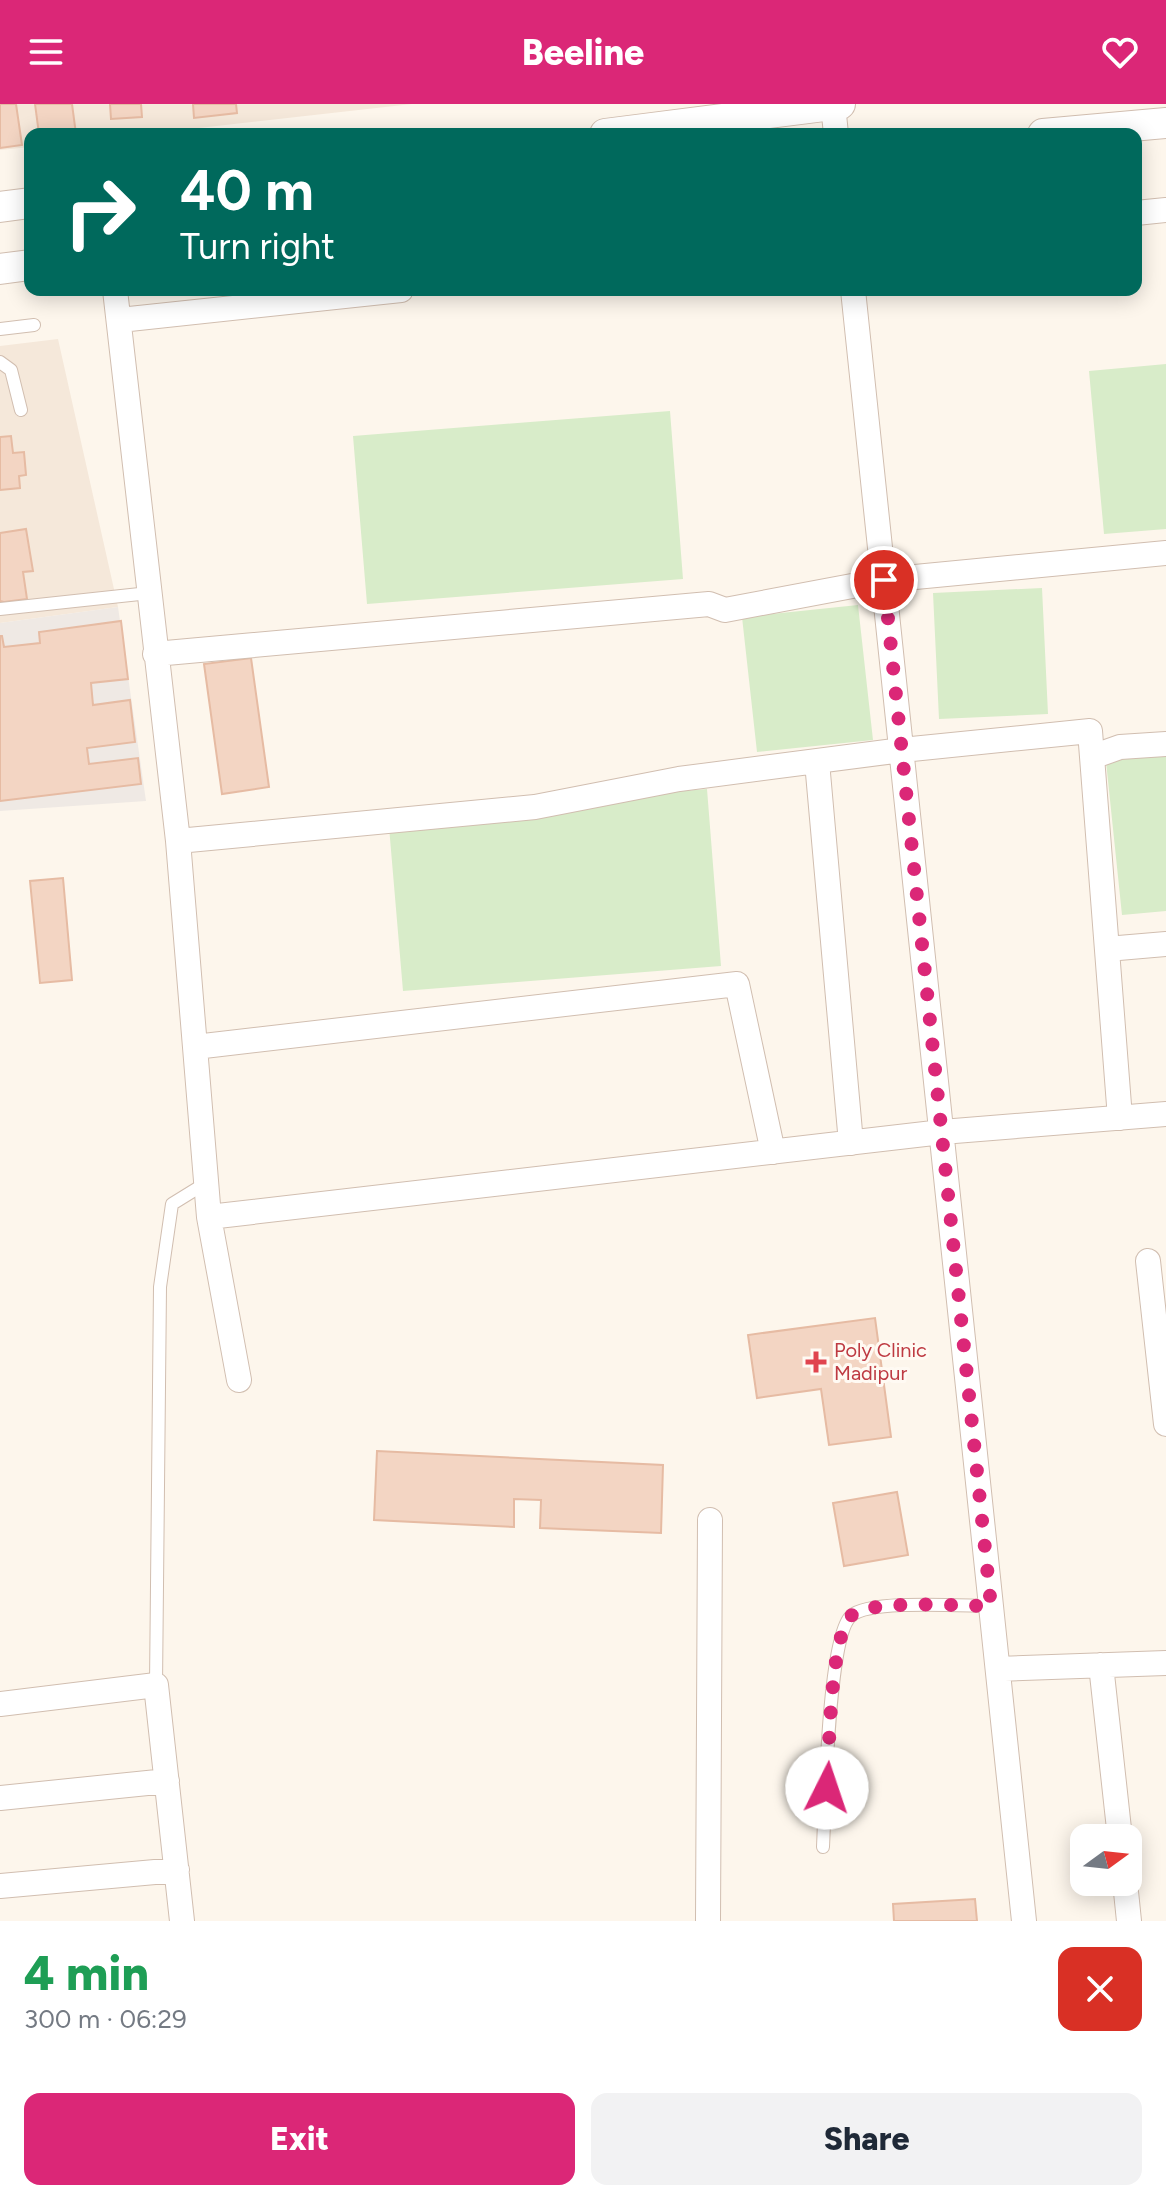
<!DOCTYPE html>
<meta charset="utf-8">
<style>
body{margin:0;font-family:Figtree,sans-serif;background:#f2f2f3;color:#1f2937;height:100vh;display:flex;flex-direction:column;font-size:30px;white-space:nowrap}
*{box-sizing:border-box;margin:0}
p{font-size:26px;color:#747a83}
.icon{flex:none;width:44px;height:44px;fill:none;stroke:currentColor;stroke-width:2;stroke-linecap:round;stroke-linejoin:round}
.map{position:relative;height:1817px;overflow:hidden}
.side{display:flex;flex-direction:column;background:#fff;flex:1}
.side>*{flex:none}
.guide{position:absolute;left:24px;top:24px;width:1118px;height:168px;border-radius:16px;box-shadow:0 4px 20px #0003;background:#00695c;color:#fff;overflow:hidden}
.needle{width:52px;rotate:75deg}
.buttons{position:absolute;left:1070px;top:1720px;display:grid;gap:16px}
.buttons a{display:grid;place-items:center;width:72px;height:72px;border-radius:16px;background:#fff;box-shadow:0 4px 20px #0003;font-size:40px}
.pin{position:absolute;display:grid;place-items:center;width:68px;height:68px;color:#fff;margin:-34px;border:4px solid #fff;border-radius:50%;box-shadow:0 2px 8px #0007}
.me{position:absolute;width:88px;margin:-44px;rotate:4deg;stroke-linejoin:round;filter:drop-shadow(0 0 6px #0008)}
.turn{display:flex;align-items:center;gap:28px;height:168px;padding:0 24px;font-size:36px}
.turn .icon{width:104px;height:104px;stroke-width:2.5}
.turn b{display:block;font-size:56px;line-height:68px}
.round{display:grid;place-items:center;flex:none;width:84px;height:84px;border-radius:16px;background:#f2f2f3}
.headline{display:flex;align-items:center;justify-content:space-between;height:136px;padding:0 24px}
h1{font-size:48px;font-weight:800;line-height:60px;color:#1e9e55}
.button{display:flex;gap:16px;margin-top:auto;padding:16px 24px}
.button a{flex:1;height:92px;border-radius:16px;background:#db2777;color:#fff;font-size:32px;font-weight:800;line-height:92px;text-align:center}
.button a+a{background:#f2f2f3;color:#1f2937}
header{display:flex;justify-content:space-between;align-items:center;height:104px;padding:0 24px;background:#db2777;color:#fff;font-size:36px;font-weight:800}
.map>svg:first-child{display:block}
.residential{fill:#f5e8da}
.industrial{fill:#efe9e4}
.green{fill:#d8ecc9}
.building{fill:#f3d5c3;stroke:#e6bba3;stroke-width:2}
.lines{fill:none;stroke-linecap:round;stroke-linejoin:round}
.service-casing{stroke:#d1beb0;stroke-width:14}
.minor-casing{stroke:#d1beb0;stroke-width:26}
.tertiary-casing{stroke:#d1beb0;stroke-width:32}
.service{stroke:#fff;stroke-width:12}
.minor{stroke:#fff;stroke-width:24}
.tertiary{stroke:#fff;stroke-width:30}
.route{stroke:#db2777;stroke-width:14;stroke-dasharray:0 25.2}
.health-dot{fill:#e0444e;stroke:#fffaf3;stroke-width:3}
.labels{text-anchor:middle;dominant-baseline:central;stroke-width:6;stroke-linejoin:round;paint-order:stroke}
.health-label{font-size:20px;fill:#be3a42;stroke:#fffaf3;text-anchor:start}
</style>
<header><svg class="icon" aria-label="menu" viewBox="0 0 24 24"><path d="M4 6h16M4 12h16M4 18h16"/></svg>Beeline<svg class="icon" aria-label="heart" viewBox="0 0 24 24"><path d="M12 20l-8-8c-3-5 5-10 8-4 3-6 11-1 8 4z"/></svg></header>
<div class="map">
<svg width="1166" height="1817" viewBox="0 0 1166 1817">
<rect width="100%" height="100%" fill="#fdf6ec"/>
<!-- residential -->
<path class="residential" d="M0,0H412L146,30H30V43L0,46Z
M58,235L118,503L0,519V242Z"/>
<!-- industrial -->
<path class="industrial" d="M118,503L146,697L0,707V519Z"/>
<!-- green -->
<path class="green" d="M1166,260V425L1104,430L1089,267Z
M670,307L683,475L367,500L353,332Z
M1042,484L1048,610L939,615L933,489Z
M858,501L873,636L757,648L742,513Z
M1166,642V807L1122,811L1105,648Z
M707,685L721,862L403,887L388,711Z"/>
<!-- building -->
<path class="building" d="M0,0H16L22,41L0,44Z
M0,0H16L22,41L0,44Z
M35,0H72L76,30H39Z
M35,0H72L76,30H39Z
M110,0H141L142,13L111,15Z
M193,0H236L237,9L194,14Z
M11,332L13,349L24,348L26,371L19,372L20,384L0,386V333Z
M26,425L33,467L23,468L27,495L4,498L0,497V429Z
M121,517L128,575L91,579L93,601L130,596L135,638L87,644L89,660L138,654L141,680L0,697V532H2L4,543L40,539L39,528Z
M251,554L269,683L222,690L204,560Z
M63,774L72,876L40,879L30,777Z
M875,1214L891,1333L829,1341L821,1285L757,1294L748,1231Z
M377,1347L663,1361L661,1429L540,1424L541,1396L514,1395V1423L374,1416Z
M897,1388L908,1451L844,1462L833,1399Z
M975,1795L977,1817H894L893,1800Z"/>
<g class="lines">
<defs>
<path id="service" d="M0,225L34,221
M0,258L11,266L21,306
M0,505L149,489
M156,1581L160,1183L172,1100L206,1079
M823,1743C825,1704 828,1532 851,1512C869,1495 964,1502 991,1502"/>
<path id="minor" d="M833,1L836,30
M1136,109L1166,106
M115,186L178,737L209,1113L239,1276
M853,186L1024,1817
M120,216L401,186
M155,550L709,500L725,506L884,476L1166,449
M1092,653L1120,643L1166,640
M817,658L851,1039
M178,737L535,703L679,675L902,646L1090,627L1120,1014
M1107,845L1166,840
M195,943L737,880L773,1048
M209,1113L942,1028L1166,1010
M1148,1157L1166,1320
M1101,1561L1120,1734
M998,1565L1166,1559
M0,1600L156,1581L182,1817
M0,1694L167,1677
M1125,1778L1129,1817
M0,1782L177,1766
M708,1817L710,1416"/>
<path id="tertiary" d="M605,30L840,0
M1043,30L1166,19
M0,103L30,99
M0,165L30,161"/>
</defs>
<!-- service casing -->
<use href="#service" class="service-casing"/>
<!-- minor casing -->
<use href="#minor" class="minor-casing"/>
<!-- tertiary casing -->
<use href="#tertiary" class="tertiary-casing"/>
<!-- service -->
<use href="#service" class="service"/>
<!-- minor -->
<use href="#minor" class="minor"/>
<!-- tertiary -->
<use href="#tertiary" class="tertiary"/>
</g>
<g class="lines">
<!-- route -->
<path class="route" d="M827,1684C829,1652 830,1528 852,1511C872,1495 963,1502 991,1502L884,476"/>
</g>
<!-- markers -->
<path class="health-dot" d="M812 1246h8v8h8v8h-8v8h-8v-8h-8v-8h8z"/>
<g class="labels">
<!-- health labels -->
<g class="health-label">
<text x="834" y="1246">Poly Clinic<tspan x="834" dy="23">Madipur</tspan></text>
</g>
</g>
</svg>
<div class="buttons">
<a><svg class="needle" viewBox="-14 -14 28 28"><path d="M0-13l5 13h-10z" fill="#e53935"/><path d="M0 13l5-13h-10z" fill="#747a83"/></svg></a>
</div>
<div class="pin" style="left:884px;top:476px;background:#d93025"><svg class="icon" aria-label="arrive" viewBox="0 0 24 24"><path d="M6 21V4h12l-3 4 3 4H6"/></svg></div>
<svg class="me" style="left:827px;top:1684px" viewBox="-20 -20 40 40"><circle r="19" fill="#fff"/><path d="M0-13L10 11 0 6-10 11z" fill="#db2777"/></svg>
<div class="guide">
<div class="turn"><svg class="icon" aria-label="right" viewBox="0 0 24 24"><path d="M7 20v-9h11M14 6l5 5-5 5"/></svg><div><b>40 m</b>Turn right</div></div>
</div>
</div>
<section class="side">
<div class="headline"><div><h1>4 min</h1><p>300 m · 06:29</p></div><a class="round" style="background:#d93025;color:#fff"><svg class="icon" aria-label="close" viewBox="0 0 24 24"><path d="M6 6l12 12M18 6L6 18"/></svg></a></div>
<div class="button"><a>Exit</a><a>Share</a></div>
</section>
